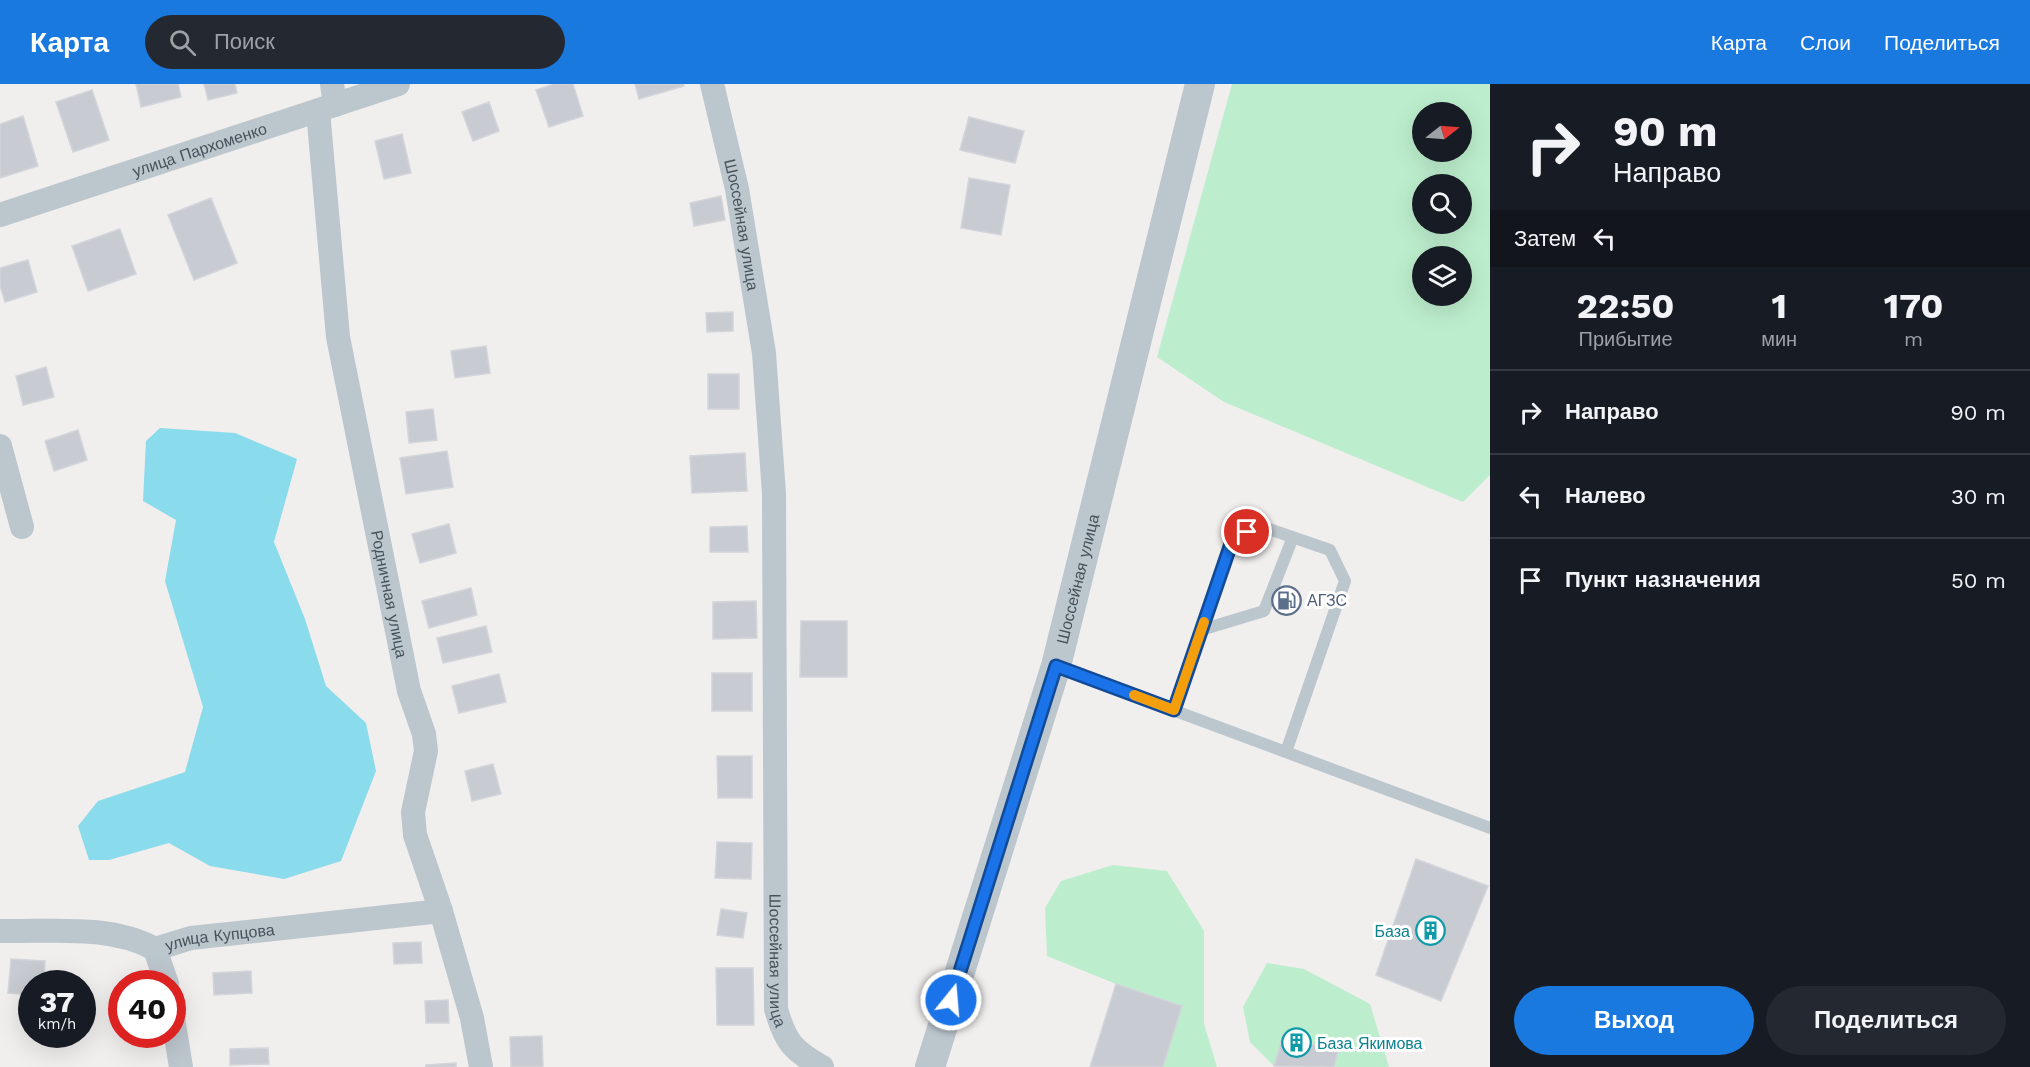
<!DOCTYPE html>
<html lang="ru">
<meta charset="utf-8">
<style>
body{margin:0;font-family:"Work Sans",sans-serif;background:#242831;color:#f1f3f6;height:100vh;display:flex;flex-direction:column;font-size:22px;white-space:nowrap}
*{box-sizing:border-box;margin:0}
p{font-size:20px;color:#9ea1a6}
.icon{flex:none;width:33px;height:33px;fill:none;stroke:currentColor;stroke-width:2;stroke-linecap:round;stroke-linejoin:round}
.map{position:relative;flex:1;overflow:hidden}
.sheet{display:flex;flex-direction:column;background:#171b24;width:540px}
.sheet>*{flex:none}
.banner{background:#171b24;color:#f1f3f6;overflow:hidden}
.needle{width:39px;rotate:73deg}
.tools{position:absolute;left:1412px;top:18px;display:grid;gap:12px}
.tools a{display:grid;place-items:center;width:60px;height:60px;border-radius:50%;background:#171b24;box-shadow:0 6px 24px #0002;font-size:30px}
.speed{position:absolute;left:18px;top:886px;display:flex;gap:12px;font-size:30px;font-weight:700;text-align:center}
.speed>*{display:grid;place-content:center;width:78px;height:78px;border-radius:50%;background:#171b24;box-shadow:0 6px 24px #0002;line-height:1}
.speed small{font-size:15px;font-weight:400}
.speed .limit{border:9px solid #d22;background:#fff;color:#111}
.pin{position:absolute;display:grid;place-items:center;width:51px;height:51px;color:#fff;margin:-26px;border:3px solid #fff;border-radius:50%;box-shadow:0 2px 6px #0007}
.me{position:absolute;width:66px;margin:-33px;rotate:17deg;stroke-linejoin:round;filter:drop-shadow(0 0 4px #0008)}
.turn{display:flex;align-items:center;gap:21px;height:126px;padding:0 24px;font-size:27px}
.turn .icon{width:78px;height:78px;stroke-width:2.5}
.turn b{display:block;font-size:42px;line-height:51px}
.then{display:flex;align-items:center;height:57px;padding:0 24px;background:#0003;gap:12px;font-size:22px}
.eta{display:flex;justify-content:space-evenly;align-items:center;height:102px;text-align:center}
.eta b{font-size:36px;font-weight:700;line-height:42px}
.cta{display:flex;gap:12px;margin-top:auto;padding:12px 24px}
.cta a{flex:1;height:69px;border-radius:36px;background:#1a79df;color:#fff;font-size:24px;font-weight:700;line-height:69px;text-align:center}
.cta a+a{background:#242831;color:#f1f3f6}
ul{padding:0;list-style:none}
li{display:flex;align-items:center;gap:18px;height:84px;padding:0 24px;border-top:2px solid #363941}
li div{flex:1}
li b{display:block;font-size:22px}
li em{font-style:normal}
header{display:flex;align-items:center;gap:36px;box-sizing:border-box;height:84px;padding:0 30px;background:#1a79df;color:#fff}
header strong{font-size:28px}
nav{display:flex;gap:33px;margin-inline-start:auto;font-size:21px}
.search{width:420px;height:54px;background:#242831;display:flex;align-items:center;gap:15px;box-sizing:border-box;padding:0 21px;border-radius:33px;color:#9ea1a6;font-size:22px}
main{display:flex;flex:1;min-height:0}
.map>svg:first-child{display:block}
.green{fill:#bceecd;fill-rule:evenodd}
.water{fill:#8adbeb}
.building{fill:#c8cbd1;stroke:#d2d5da;stroke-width:1.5}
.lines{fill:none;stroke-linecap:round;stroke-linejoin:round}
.service{stroke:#bcc6cd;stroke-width:12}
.minor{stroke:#bcc6cd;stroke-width:24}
.tertiary{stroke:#bcc6cd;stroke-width:30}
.route-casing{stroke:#114b97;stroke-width:15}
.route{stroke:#1a73e8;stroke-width:10}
.slow{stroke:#f59e0b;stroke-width:10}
.labels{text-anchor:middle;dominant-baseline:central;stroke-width:6;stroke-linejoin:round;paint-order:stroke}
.street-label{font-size:16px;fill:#46525b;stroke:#fff}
.service-label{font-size:16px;fill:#4e5e75;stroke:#fff;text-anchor:start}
.culture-label{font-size:16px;fill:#0d838f;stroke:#fff;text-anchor:end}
</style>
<header>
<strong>Карта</strong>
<div class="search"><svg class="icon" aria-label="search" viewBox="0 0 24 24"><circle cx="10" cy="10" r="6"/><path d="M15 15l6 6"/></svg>Поиск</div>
<nav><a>Карта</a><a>Слои</a><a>Поделиться</a></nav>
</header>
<main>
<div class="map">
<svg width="1490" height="983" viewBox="0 0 1490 983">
<rect width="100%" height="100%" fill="#f1eeee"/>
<!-- green -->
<path class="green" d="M1232,0H1490V391L1463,418L1224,318L1157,273ZM1422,28H1461V68H1422ZM1422,100H1461V140H1422ZM1422,172H1461V212H1422Z
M1113,781L1167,787L1204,847V940L1217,983H1163L1182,922L1116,900L1047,872L1045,824L1061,797Z
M1267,879L1304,885L1370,920L1389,983H1334L1338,968L1283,951L1274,982L1250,958L1243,923Z"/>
<!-- water -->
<path class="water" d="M160,344L235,349L297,375L274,458L305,535L326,602L366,639L376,687L341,777L284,795L210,782L169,759L109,776H89L78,742L98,717L185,688L203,623L165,497L176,436L143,417L146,357Z"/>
<!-- building -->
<path class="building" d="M136,0H178L181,13L141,23Z
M204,0H235L237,9L208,16Z
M554,0H573L583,32L549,43L536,6Z
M635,0H683L684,2L639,15Z
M92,6L109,56L73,68L56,18Z
M489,18L499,47L473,57L462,28Z
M23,32L38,82L0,94V40Z
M969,33L1024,47L1015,79L960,66Z
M402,50L411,89L384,95L375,57Z
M969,94L1010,101L1001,151L961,144Z
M721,112L725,136L694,142L690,119Z
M211,114L237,179L194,196L168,131Z
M120,145L136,190L88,207L72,162Z
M28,176L37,208L5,218L0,202V184Z
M733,228V247L707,248L706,229Z
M486,262L490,289L455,294L451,267Z
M46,283L54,313L23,321L16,292Z
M708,290H739V325H708Z
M433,325L437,356L409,359L406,328Z
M78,346L87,376L54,387L45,357Z
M447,367L453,403L406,410L400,374Z
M745,369L747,407L692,409L690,372Z
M449,440L456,469L420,479L412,450Z
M747,442L748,468H710V443Z
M471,504L477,531L429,544L422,517Z
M756,517L757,554L713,555V518Z
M801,537H847V593H800Z
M486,542L492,568L443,579L437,554Z
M712,589H752V627H712Z
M499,590L506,618L459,629L452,602Z
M717,672H752V714H718Z
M493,680L501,710L472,717L465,687Z
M717,758L752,759L751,795L715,794Z
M1416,775L1488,802L1441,917L1376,891Z
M721,825L747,829L743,854L717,851Z
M421,858L422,879L394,880L393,859Z
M11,875L45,877L44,900H32V911L8,909Z
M716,884H753L754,941H717Z
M251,887L252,909L214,911L213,889Z
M1116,900L1182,922L1163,983H1090Z
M448,916L449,939H426L425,917Z
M1283,951L1338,968L1334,983L1274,982Z
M542,952L543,983H511L510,953Z
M268,964L269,980L230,981V965Z
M456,979V983H426V981Z"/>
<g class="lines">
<!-- service -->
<path class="service" d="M1201,546L1264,527L1293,453
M1057,583L1490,744
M1174,626L1233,454L1260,442L1330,466L1345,497L1286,668"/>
<!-- minor -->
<g class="minor">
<path d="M332,0L335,21"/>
<path id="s1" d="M712,0L737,105L764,269L774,410L776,925C785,957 792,966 822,983"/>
<path id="s2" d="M318,27L338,253L409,607L424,650L426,667L413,728L415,751L441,827L472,934L481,983"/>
<path id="s3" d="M0,131L398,0"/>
<path d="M0,362L22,443"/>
<path id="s4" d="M0,847C51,848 110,840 155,865L191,854L441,827"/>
<path d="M155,865L167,900"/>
<path d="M172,928L181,983"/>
</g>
<!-- tertiary -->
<path class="tertiary" id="s5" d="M930,983L1056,582L1200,0"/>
</g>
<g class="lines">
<defs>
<path id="route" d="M951,916L1056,582L1174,626L1233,454L1247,448"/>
</defs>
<!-- route casing -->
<use href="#route" class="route-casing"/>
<!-- route -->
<use href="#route" class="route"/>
<!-- slow -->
<path class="slow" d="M1134,611L1174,626L1204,538"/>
</g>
<!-- icons -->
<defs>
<symbol id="fuel-ring" viewBox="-11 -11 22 22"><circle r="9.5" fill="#fff" stroke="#5c6f8a" stroke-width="1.5"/><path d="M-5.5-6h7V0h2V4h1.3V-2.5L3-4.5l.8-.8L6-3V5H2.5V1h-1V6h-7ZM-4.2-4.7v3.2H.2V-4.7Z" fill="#5c6f8a"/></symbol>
<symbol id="building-ring" viewBox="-11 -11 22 22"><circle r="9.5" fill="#fff" stroke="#0f9aa8" stroke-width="1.5"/><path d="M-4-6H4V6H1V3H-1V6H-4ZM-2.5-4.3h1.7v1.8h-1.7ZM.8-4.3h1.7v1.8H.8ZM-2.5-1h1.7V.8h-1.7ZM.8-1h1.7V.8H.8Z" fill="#0f9aa8"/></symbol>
</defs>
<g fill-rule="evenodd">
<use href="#fuel-ring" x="1270" y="500" width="33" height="33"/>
<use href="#building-ring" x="1414" y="830" width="33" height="33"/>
<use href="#building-ring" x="1280" y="942" width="33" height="33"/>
</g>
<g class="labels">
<!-- street labels -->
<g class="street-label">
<text stroke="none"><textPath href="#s3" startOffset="210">улица Пархоменко</textPath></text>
<text stroke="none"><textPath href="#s1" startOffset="144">Шоссейная улица</textPath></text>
<text stroke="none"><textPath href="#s5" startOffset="510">Шоссейная улица</textPath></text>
<text stroke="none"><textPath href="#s2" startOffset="489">Родничная улица</textPath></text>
<text stroke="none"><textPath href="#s4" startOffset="224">улица Купцова</textPath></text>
<text stroke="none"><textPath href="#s1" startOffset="882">Шоссейная улица</textPath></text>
</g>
<!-- service labels -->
<g class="service-label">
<text x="1307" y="516">АГЗС</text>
</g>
<!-- culture labels -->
<g class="culture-label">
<text x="1410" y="847">База</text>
<text x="1317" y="959" text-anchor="start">База Якимова</text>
</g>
</g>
</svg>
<div class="tools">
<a><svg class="needle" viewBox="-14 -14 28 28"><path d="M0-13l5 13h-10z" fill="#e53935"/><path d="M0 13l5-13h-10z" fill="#9ea1a6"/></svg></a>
<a><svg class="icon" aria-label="search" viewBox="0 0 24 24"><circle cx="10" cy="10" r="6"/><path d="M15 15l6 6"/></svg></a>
<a><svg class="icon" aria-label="layers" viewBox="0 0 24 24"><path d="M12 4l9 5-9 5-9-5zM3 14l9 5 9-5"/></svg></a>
</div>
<div class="speed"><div>37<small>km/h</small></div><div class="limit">40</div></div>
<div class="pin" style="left:1247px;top:448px;background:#d93025"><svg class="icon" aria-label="arrive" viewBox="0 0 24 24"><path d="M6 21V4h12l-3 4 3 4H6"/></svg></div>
<svg class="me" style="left:951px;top:916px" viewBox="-20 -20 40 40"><circle r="17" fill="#1a73e8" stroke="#fff" stroke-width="3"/><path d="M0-11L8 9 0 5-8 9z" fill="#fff"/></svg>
</div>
<section class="sheet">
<div class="banner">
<div class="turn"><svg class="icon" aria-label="right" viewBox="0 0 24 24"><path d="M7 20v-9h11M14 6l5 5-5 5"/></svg><div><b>90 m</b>Направо</div></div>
<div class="then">Затем<svg class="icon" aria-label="left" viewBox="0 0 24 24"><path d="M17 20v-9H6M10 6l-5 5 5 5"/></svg></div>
</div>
<div class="eta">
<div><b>22:50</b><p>Прибытие</p></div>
<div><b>1</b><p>мин</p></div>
<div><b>170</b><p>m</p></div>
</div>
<ul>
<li><svg class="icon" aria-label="right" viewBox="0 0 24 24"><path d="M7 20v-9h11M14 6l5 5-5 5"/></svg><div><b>Направо</b></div><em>90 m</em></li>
<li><svg class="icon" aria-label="left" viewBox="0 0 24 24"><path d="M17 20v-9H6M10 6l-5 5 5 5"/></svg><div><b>Налево</b></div><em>30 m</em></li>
<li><svg class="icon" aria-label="arrive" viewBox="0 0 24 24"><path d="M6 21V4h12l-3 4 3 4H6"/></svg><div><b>Пункт назначения</b></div><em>50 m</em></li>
</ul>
<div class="cta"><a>Выход</a><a>Поделиться</a></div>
</section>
</main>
